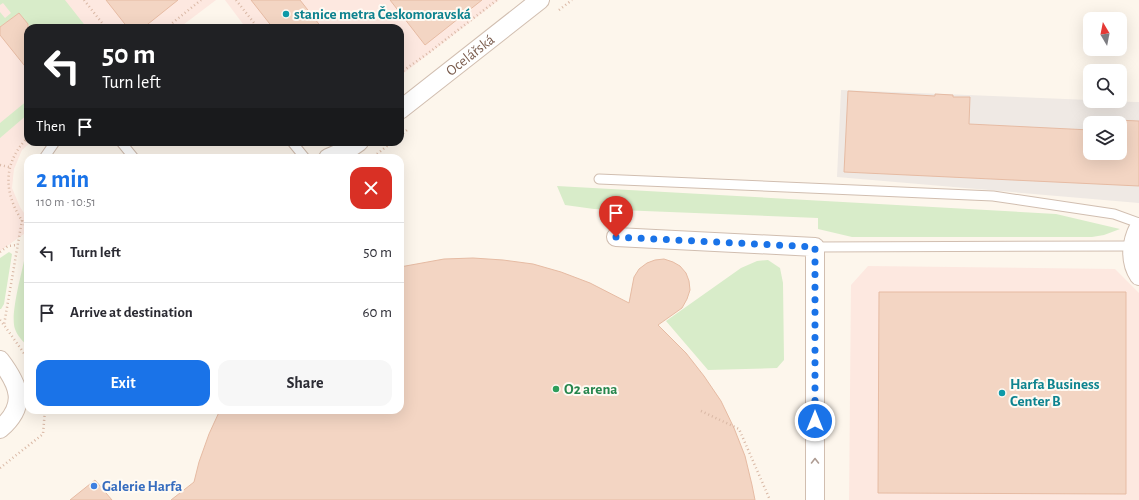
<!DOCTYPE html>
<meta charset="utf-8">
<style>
body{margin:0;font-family:"Alegreya Sans",sans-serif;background:#f7f7f7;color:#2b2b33;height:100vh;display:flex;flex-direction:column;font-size:15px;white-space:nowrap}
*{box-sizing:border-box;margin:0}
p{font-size:13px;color:#7c7c81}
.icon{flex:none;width:22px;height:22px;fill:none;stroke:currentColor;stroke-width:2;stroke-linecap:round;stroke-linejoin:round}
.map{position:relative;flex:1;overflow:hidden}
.sheet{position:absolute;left:24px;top:154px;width:380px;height:260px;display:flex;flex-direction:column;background:#fff;border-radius:12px;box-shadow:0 4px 16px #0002}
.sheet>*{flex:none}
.top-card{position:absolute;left:24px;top:24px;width:380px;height:122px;border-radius:12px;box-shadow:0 4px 16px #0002;background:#202124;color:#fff;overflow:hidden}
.needle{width:26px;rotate:350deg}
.fabs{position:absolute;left:1083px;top:12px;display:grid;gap:8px}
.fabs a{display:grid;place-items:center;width:44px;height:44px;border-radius:8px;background:#fff;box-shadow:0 4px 16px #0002;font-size:20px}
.pin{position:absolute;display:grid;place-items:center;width:34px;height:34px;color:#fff;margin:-41px -17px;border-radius:50% 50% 50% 0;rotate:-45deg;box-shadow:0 0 4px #0007}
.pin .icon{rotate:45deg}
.me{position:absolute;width:44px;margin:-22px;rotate:0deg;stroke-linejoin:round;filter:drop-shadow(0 0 3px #0008)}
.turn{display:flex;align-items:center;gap:14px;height:84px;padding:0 12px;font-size:18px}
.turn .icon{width:52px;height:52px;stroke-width:2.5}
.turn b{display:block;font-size:28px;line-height:34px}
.then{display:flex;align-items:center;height:38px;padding:0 12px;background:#0003;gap:8px;font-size:15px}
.round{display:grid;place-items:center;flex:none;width:42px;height:42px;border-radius:12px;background:#f7f7f7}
.head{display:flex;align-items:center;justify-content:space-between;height:68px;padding:0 12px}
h1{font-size:24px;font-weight:700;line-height:30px;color:#1a73e8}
.button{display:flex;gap:8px;margin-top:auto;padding:8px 12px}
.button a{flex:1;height:46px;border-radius:12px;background:#1a73e8;color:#fff;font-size:16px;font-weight:700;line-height:46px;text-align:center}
.button a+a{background:#f7f7f7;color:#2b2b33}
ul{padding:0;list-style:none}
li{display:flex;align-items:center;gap:12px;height:60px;padding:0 12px;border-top:1px solid #e1e1e2}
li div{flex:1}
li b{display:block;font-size:15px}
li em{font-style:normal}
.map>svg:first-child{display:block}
.commercial{fill:#fde8e0}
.industrial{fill:#efe9e4;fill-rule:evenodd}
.green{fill:#d8ecc9}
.building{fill:#f3d5c3;stroke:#e6bba3}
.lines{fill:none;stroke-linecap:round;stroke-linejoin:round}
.lane-casing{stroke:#d1beb0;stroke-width:11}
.street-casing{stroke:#d1beb0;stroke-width:20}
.path{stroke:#d9b8a5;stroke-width:2.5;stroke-dasharray:1 3;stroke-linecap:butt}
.lane{stroke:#fff;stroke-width:9}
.street{stroke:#fff;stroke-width:18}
.oneway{stroke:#af9d94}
.route{stroke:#1a73e8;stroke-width:7;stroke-dasharray:0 12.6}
.culture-dot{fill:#0f9aa8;stroke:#fffaf3;stroke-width:1.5}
.leisure-dot{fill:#2e9e5b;stroke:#fffaf3;stroke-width:1.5}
.shop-dot{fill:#3f7fe0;stroke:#fffaf3;stroke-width:1.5}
.labels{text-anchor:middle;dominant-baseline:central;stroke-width:4;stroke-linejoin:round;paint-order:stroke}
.culture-label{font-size:15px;font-weight:bold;fill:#0d838f;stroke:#fffaf3;text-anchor:start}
.street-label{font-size:15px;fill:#7a5c4d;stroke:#fffaf3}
.leisure-label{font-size:15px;font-weight:bold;fill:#27864d;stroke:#fffaf3;text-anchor:start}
.shop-label{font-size:15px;font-weight:bold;fill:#366cbe;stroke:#fffaf3;text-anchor:start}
</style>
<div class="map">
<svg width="1139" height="500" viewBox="0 0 1139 500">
<rect width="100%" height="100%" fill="#fdf6ec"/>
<!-- commercial -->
<path class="commercial" d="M0,0H216L179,28H28V142H31L22,150L14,169L12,188L20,207L28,219V231L0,251Z
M225,0H499L400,76V28H246Z
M868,266L1115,269L1139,293V500H849L851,285Z"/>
<!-- industrial -->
<path class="industrial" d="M841,90L1090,100V101L1139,102V203L837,177ZM1090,123H1120V153H1090Z"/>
<!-- green -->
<path class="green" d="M0,0H65L87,28H31L19,13L0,27V12L5,18L11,13L3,3L0,5Z
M28,100V114L0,138V123Z
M557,186L1056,214L1120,229L1104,235L1092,237H852L818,229V218L594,209L565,205Z
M9,252L12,254L4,304L1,309H0V258Z
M28,259V346C23,342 17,335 15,329C10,316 21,276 24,261Z
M768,260L780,268L783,283L784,360L777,368L708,370L666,321L741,268L757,261Z"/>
<!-- building -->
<path class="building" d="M106,0H178L143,28H128Z
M251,0H300L322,28H273Z
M390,0H482L425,45Z
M19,13L28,24V70L0,35V27Z
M848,91L935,96V94L953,95V97H970L969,124L1090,130V153H1120V123H1116V120L1139,121V186L844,172Z
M473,258L503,260L533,264L561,272L590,283L629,303L634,277L639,269L647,263L655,260L664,259L673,262L680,266L686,273L689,281L690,290L687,299L682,308L658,325L686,353L704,376L721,401L734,428L745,456L752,485L755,500H171L194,482L199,462L209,434L220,410H400V267L444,259Z
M879,292H1126V494L878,493Z
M95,480L112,500H70Z"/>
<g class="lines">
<defs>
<path id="lane" d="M121,142L134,158
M292,142L305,158
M44,158L55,142
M599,179L993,196L1114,214L1139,223
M815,247L1132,246"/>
<g id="street">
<path id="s1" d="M400,110L540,0"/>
<path d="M328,158L349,149L359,142"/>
<path d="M1139,227C1131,242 1129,261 1139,276"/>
<path d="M616,237L815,247V500"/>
<path d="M0,360C19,385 28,405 0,429"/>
</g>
</defs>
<!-- lane casing -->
<use href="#lane" class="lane-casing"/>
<!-- street casing -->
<use href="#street" class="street-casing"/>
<!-- path -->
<path class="path" d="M84,0L106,28
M236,0L258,28
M559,10L572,0
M166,28L201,0
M400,73L427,54L497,0
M400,136L407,130
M28,137C0,166 4,198 28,229
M377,154L392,142
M0,165L9,167
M22,220L4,325L28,359
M0,252L8,246L17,245
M0,320L4,325
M701,411L739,429L770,500
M0,468L43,434L45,410"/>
<!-- lane -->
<use href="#lane" class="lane"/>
<!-- street -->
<use href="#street" class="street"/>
</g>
<!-- one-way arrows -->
<defs><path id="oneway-chevron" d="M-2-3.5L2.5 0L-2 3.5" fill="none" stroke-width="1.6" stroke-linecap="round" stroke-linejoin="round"/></defs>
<use class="oneway" href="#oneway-chevron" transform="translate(815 461) rotate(-90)"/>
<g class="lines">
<!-- route -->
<path class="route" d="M616,237L815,247V421"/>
</g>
<!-- markers -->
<g class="culture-dot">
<circle cx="286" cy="14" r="4"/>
<circle cx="1002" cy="393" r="4"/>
</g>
<circle class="leisure-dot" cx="556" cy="389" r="4"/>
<circle class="shop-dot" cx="94" cy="486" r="4"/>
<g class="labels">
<!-- culture labels -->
<g class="culture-label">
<text x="294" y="14">stanice metra Českomoravská</text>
<text x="1010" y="384">Harfa Business<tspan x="1010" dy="17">Center B</tspan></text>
</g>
<!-- street labels -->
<g class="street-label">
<text stroke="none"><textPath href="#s1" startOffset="89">Ocelářská</textPath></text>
</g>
<!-- leisure labels -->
<g class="leisure-label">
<text x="564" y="389">O2 arena</text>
</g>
<!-- shop labels -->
<g class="shop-label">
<text x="102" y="486">Galerie Harfa</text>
</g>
</g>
</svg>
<div class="fabs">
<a><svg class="needle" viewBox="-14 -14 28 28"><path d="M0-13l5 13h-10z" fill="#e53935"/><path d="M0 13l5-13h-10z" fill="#7c7c81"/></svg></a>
<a><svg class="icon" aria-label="search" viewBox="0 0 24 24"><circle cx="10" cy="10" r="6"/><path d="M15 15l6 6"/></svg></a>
<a><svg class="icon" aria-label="layers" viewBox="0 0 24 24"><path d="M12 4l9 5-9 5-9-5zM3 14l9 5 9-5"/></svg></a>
</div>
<div class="pin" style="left:616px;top:237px;background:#d93025"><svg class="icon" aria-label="arrive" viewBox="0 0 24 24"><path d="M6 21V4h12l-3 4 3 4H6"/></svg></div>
<svg class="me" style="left:815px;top:421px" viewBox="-20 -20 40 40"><circle r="17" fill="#1a73e8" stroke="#fff" stroke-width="3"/><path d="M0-11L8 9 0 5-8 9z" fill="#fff"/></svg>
<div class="top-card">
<div class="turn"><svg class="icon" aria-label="left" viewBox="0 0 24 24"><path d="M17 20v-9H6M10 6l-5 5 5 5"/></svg><div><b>50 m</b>Turn left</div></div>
<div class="then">Then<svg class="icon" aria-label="arrive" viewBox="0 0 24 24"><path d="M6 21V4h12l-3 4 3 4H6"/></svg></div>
</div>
<section class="sheet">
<div class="head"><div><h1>2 min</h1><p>110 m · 10:51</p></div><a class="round" style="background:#d93025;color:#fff"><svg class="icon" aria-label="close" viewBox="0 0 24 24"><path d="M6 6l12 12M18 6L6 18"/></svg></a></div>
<ul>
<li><svg class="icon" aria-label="left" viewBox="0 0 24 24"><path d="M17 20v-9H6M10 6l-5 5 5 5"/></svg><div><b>Turn left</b></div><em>50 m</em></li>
<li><svg class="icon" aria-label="arrive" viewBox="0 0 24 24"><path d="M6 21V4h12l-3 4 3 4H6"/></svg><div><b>Arrive at destination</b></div><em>60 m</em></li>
</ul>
<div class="button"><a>Exit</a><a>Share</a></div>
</section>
</div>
